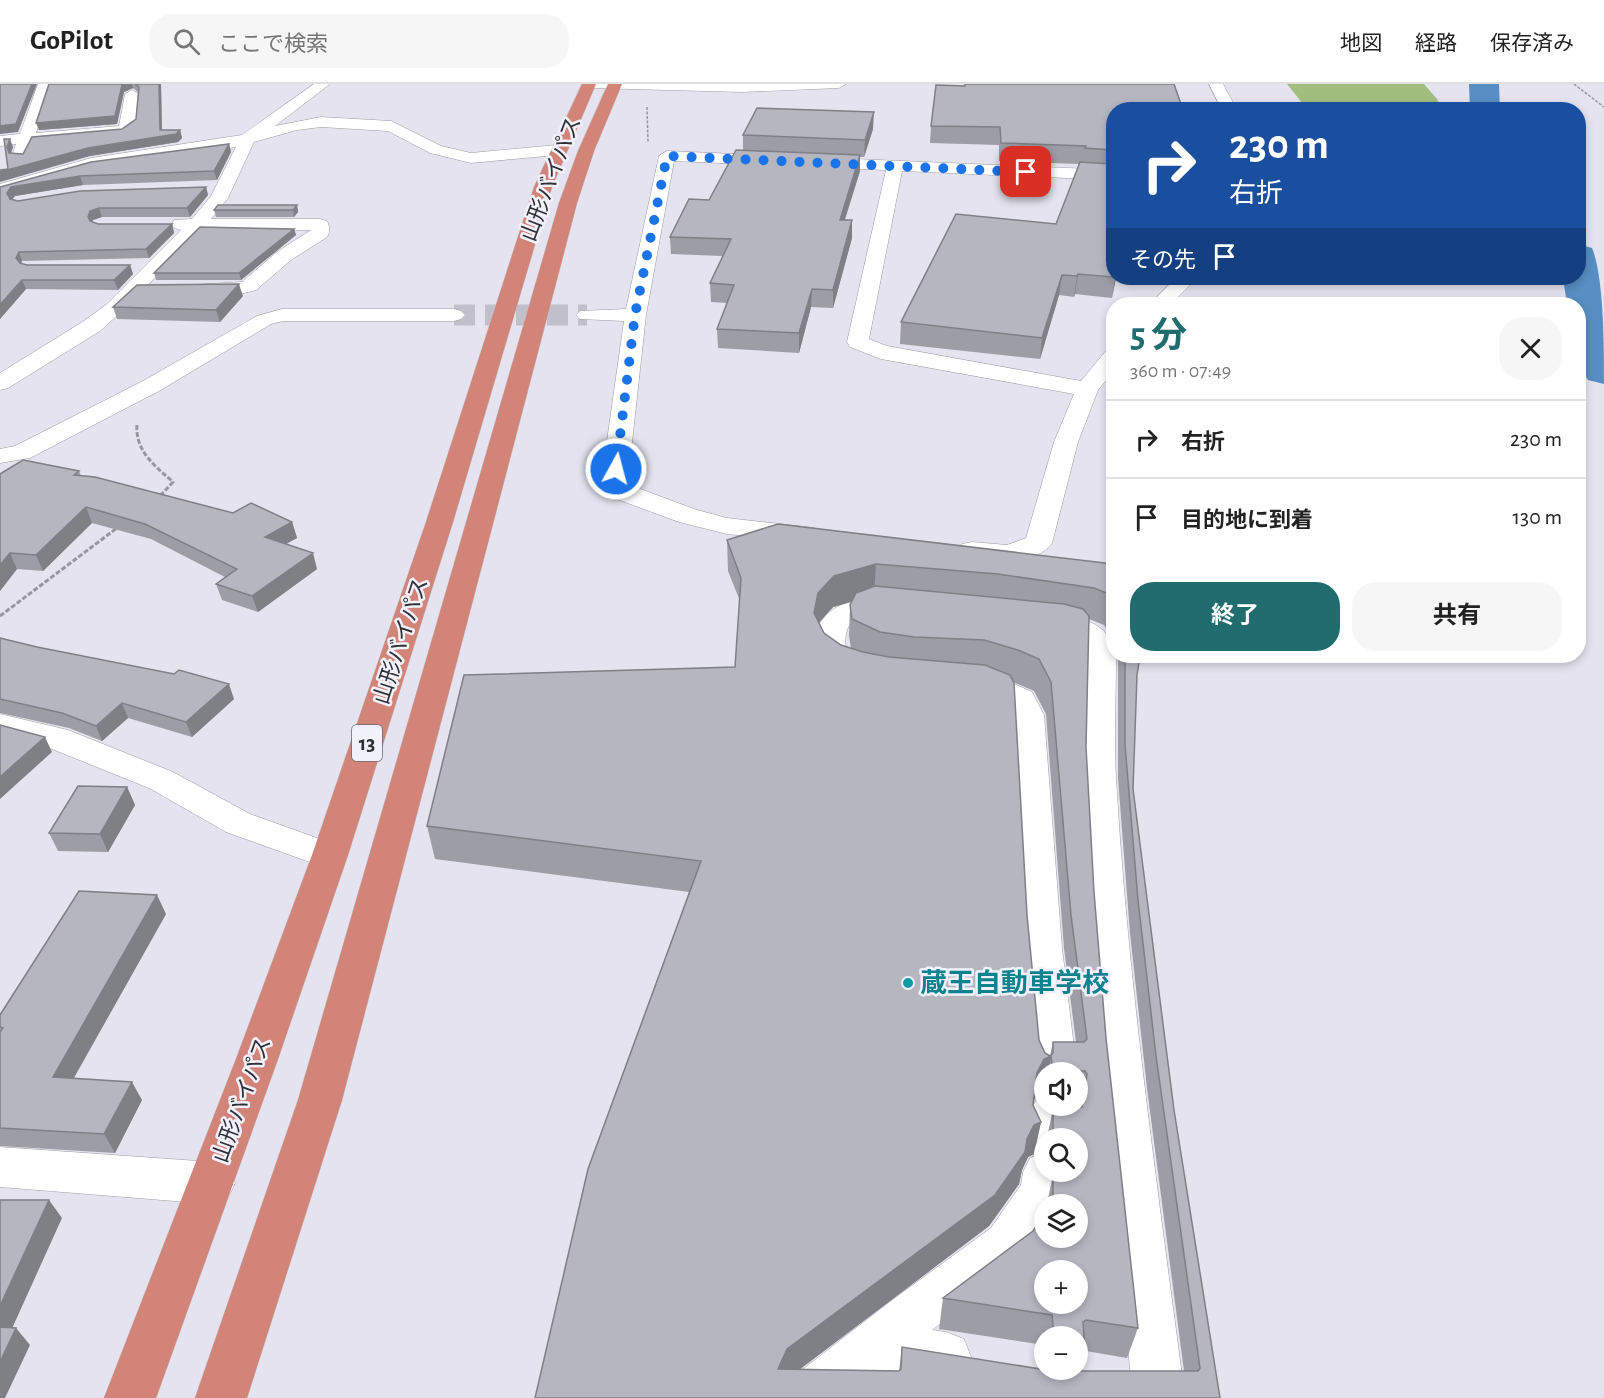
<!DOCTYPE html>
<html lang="ja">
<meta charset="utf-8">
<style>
body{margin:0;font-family:"Alegreya Sans","Noto Sans JP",sans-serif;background:#f6f6f6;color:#222;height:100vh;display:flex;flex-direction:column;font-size:22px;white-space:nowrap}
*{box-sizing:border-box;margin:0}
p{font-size:20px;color:#767676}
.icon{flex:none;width:33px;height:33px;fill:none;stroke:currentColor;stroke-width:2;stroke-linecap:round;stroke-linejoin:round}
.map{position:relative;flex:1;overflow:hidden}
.side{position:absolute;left:1106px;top:213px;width:480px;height:366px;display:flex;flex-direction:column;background:#fff;border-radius:24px;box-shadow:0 3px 9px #0003}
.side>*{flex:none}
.hud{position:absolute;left:1106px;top:18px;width:480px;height:183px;border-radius:24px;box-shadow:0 3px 9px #0003;background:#1a4fa0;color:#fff;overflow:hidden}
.buttons{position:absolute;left:1034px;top:978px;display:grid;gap:12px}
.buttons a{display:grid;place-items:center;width:54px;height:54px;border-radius:50%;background:#fff;box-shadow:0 3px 9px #0003;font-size:30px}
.pin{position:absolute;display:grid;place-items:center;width:51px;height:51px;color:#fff;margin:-26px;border-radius:12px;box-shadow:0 3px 9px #0006}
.me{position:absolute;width:66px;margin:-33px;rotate:7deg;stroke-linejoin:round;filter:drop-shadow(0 0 4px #0008)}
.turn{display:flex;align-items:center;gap:21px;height:126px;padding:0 24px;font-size:27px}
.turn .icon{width:78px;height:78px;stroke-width:2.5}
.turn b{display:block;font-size:42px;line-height:51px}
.then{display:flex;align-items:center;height:57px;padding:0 24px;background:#0003;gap:12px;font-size:22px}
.round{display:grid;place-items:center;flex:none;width:63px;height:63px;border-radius:24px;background:#f6f6f6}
.overview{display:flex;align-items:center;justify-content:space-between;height:102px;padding:0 24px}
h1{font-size:36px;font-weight:700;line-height:45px;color:#206c6f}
.primary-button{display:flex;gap:12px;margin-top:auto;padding:12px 24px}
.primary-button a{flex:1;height:69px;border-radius:24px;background:#206c6f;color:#fff;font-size:24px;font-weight:700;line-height:69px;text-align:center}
.primary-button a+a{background:#f6f6f6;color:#222}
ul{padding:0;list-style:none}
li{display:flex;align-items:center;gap:18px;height:78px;padding:0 24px;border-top:2px solid #e0e0e0}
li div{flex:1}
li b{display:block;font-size:22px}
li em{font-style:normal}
header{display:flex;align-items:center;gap:36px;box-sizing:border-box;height:84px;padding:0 30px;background:#fff;border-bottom:2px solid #e0e0e0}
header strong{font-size:28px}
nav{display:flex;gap:33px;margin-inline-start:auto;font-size:21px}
.search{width:420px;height:54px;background:#f6f6f6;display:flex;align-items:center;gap:15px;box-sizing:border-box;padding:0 21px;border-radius:24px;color:#767676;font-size:22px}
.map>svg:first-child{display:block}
.green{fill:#a2be7f}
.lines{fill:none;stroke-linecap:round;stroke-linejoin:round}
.river{fill:#578ec3;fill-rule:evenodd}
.minor-tunnel{stroke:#c0bfca;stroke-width:21;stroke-dasharray:21 10;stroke-linecap:butt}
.minor-casing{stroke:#9b9aa5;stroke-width:1}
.highway-casing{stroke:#c5c5c6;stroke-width:1}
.path-far1{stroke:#9897a0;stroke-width:1.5;stroke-dasharray:3 1.5;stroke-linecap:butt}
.path{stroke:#9897a0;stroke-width:3;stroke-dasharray:5 2;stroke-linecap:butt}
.minor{fill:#fff;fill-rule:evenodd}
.highway{fill:#d28479;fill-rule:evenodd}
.wall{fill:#9c9da5;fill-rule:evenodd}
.shaded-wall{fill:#7f7f86}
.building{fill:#b5b6c0;stroke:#7f7f86;stroke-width:1.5;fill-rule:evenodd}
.route{stroke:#1a73e8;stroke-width:10;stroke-dasharray:0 18}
.culture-dot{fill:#0f9aa8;stroke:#f1f1fc;stroke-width:2}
.labels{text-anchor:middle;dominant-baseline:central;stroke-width:5;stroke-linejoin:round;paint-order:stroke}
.shield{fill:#f1f1fc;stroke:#6a6a70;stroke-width:1.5}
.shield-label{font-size:21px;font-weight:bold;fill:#303034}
.street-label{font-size:22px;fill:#303034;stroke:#f1f1fc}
.near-culture-label{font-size:27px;font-weight:bold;fill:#0d838f;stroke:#f1f1fc;text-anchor:start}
</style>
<header>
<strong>GoPilot</strong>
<div class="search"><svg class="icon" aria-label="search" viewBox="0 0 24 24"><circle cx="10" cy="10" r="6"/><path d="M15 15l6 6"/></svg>ここで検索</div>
<nav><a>地図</a><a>経路</a><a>保存済み</a></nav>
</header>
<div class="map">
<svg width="1604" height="1314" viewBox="0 0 1604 1314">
<rect width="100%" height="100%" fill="#e4e3ef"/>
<!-- green -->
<path class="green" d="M1287,0H1424L1437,15L1442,25H1307Z"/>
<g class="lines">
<!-- river -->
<path class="river" d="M1469,0H1499L1500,26H1470Z
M1578,160L1592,164C1604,193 1604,263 1604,300L1588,296C1573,274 1578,246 1578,220H1567L1563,194H1578Z"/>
<!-- minor-tunnel -->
<path class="minor-tunnel" d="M454,231H587"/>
<defs>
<path id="minor" d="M38,0H52L36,49L119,42L125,10L132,6L139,10L136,43L123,51L33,59L26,76H14L12,72L16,60L0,62V52L20,50Z
M314,0H330L275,42L321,33L391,37L441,62L471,69L557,61L565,66L557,71L471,79L430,69L388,47L321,43L297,46L254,58L228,114L211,135H320L327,137C330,143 330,148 327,153L291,176L256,206L236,211L190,209L187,205L190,201L242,198L277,168L311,146H202L121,228L100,247L8,304L0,306V289L84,237L107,220L181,146L174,144L172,140L174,136L192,135L211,112L236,63L93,84L0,110V100L91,74L242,51Z
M586,0H846L839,4L742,8L593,4Z
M1209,0H1223L1237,26H1222Z
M667,67L1113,86V96L902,87L869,255L887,262L1081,297L1105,268L1113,266V288L1098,306L1078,358L1052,459C1035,483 987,478 962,472L958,466L962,460L972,458L1007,461L1026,454L1054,358L1074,310L881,275L850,263L847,258L886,86L674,77L646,231L629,385L635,403L697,426L727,434L815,444L819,450L815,456L805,458L727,450L679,438L614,414L603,385L624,237L580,235L576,231L580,227L626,225L659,72Z
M1176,194H1197L1171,220H1150Z
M282,225H454L461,227L465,231L461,235L454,237H283L271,240L159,307L30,374L0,379V365L15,362L143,297L257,232Z
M863,515L903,518L908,524L903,530C885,535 851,523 846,550C845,555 845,563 848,568C852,577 864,576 869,585L865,592C811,605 788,526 863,515Z
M1046,530C1075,532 1113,536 1113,572H1116C1116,612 1114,654 1116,694C1128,902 1158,1108 1185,1314H1133C1113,1108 1088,902 1082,695C1081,651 1085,607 1086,563L1079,554L1036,545L1031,539L1036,533Z
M973,589L1010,598L1032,608L1044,631L1062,864L1077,988H1044V1002L1041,1001L1035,988L1024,864L1012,631L1008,621L989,613L962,606L957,599L962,592Z
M0,630L68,646L173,688L250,730L342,763L347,772L342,781L329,785L226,748L149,704L47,663L0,652Z
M1044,1007V1022H1077L1073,1054H1044V1088H1068L1066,1108L1060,1120H1044V1146L1025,1176L932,1246L946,1248L964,1255L971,1273L964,1291L946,1298L897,1290L896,1314H781L789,1296L891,1217L991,1144L1021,1101L1023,1088L1030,1074L1041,1070L1035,1068L1029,1054L1033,1022L1040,1009Z
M0,1063L212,1078L228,1084L235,1099L228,1114L212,1120L0,1103Z"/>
<path id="highway" d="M582,0H596L552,103L453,438L348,771L278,975L156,1314H104L236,975L312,771L426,438L534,103Z
M608,0H622L594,67L577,119L342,1016L247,1314H195L298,1016L559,119L578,67Z"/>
</defs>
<!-- minor casing -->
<use href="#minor" class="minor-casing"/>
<!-- highway casing -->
<use href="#highway" class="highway-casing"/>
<!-- path-far1 -->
<path class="path-far1" d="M1574,0L1604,23
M647,23L648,58"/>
<!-- path -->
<path class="path" d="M137,341C135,367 155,382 173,398L159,413
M0,532L117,444"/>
<!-- minor -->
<use href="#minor" class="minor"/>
<!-- highway -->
<use href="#highway" class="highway"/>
</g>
<!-- wall -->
<path class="wall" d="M49,0H161L162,46H180L182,54L178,58L8,85L4,55L13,63L11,69L23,70L122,45L136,35L138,8L133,4L124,8L117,40L39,46Z
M965,2L1113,26V194H1116L1112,214L1075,210L1074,213L1059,211L1040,275L900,260L901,238L1056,140L1079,80L999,77V61L930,59L931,42Z
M873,45L864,73H860V87L845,136H852V154L833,224L811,223L799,269L718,264L717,245L727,219L711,218L710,199L723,172L671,170L670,153L709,116L743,66V51Z
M229,60L231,68L217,96L83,101L15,112L12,115L18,117L206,103L208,111L190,133H102L93,136L92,138L98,140H172L174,149L149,174L22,177L21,179L27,181H130L133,190L118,206L26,205L0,235V103Z
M297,121L298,128L294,133H216L214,126Z
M294,145L296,151L241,196H156L154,189Z
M1119,194H1157L1156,197Z
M243,212L220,238L117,235L113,223Z
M79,387L81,392L233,429L292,438L297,454L286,460L317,485L258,528L222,516L216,500L225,493L151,455L92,439L43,487L17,485L0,507V390Z
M727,456L1113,483V559L1112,552L1104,541L1089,535L1086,663L1094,808L1106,954L1138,1244L1127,1274L1080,1266L1077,1276V1252H1044V1261L939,1245L943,1214L1077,1120H1047L1053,1090H1068L1077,1088V1054H1047L1053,1024L1079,1023L1077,1020V988H1044V1005L1038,1008L1034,1016L1033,1021L1041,1038L1034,1070L1028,1073L1022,1086L1019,1100L989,1142L799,1286L899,1287L902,1263L1053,1287H1184L1147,1004L1130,849L1118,694V572H1140L1137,591L1133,705L1174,1026L1220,1314H535L689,808L435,775L427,742L735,583L740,517L728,487ZM852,518L850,521L849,552L851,564L841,561L824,549L819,538L833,523ZM1013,598L1034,607L1046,630L1064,864L1076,958H1053L1050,972L1045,969L1039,956L1027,831Z
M0,554L234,615L192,653L128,634L102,657L69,644L0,629Z
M127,703L135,721L108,768L58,767L49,749Z
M166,830L74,994L142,1016L115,1069L0,1062V931Z"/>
<!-- shaded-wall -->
<path class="shaded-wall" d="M32,0H37L18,48L0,50V42Z
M123,0H132L133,4L124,8L117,40L39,46L36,39Z
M159,0H161L162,53L180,46L182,54L178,58L90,72L0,98V88L88,64L160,46Z
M874,28L873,45L864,73L865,56Z
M10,55L13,63L10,71L7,63Z
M229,60L231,68L217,96L214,87Z
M860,71V87L839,153L840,136Z
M80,92L83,101L15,112L10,118L7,109L11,103Z
M206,103L208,111L190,133L187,124Z
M297,121L298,128L294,133L293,126Z
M99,124L102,133L93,136L91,142L88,133L90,127Z
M852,136V154L833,224V206Z
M172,140L174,149L149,174L146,165Z
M294,145L296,151L241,196L239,189Z
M19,168L22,177L19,183L16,174Z
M130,181L133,190L118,206L114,196Z
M1078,190L1075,210L1074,213L1077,192Z
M1062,191L1059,211L1040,275L1042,254Z
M1115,194H1116L1112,214Z
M22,196L26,205L0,235V221Z
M239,200L243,212L220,238L216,226Z
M812,205L811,223L799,269V249Z
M86,423L92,439L43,487L36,471Z
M292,438L297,454L269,469L265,453Z
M10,469L17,485L0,507V481Z
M313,469L317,485L258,528L252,512Z
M876,480L874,511L833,523L818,540L814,529L818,509L834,492Z
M229,600L234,615L192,653L186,638Z
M122,619L128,634L102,657L96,642Z
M45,653L52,668L0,715V693Z
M127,703L135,721L108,768L100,750Z
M157,811L166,830L64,1011L53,993Z
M1051,972L1048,988H1044V1005L1038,1008L1031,1022L1037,989L1044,975Z
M132,998L142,1016L115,1069L104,1050Z
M1041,1038L1034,1070L1028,1073L1022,1086L1019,1100L989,1142L788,1294L778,1285L787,1265L1034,1041Z
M49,1116L62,1134L5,1260L0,1254V1222Z
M16,1244L30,1261L5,1314H0V1278Z"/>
<!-- building -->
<path class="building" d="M0,0H32L16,40L0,42Z
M49,0H123L122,1L115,32L36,39Z
M135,0H159L160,46H180L176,50L88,64L0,88V86L8,85L4,55H10L7,63L9,69L23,70L32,53L122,45L136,35L139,3Z
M965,0H1174L1183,26H1113V66L1085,64L1086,62L1001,59L1000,43L931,42L936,1L965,2Z
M757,24L874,28L865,56L743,51Z
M229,60L214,87L80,92L11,103L7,109L10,115L18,117L80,107L206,103L187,124H99L90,127L88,133L90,137L98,140H172L146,165L19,168L16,174L20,179L27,181H130L114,196H22L0,221V103L91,78Z
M736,66L860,71L840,136H852L833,206L812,205L799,249L717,245L734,201L710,199L731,155L670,153L689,115L709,116Z
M1080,78L1113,80V193L1078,190L1077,192L1062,191L1042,254L901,238L956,130L1056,140Z
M218,121H297L293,126H214Z
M200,143L294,145L239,189H154Z
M239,200L216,226L113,223L137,201Z
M23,376L79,387L74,391L95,393L233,429L251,419L292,438L265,453L313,469L252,512L216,500L237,485L145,440L86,423L36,471L10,469L0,481V390Z
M778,440L1105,479L1113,483V515L1109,510L1094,504L998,490L876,480L834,492L818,509L814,529L824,549L841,561L863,568L889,573L985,581L1010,591L1014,599L1027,831L1039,956L1045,969L1050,972L1053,969V958H1084L1087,955L1071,831L1051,598L1039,575L1018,566L984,556L914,553L880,548L852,535L850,521L856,509L875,502L1064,520L1083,525L1089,532L1086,663L1094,808L1106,954L1138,1244L1086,1236L1083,1238L1084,1254H1077V1252H1054L1052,1231L943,1214L1033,1147L1044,1130V1154H1077V1120H1050L1053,1116V1090H1068L1069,1088H1077V1066L1078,1054H1053V1024L1082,1023L1087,990L1085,987H1053L1051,972L1044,975L1037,989L1033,1021L1041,1038L1034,1041L1027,1055L1025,1068L995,1111L787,1265L778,1285L899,1287L901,1285L902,1263L1053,1287H1198L1200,1284L1156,972L1138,816L1125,661V572H1140L1137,591L1133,705L1174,1026L1220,1314H535L588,1085L701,777L427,742L464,591L735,583L741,494L727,456ZM1044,1186H1077V1220H1044Z
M0,554L37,563L174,590L179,586L229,600L186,638L122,619L96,642L62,629L0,615Z
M0,641L45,653L0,693Z
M78,702L127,703L100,750L49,749Z
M79,807L157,811L53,993L132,998L104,1050L0,1044V948L3,944L0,943V931Z
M0,1116H49L0,1222Z
M0,1243L16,1244L0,1278Z"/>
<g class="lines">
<!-- route -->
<path class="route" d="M616,385L635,231L667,72L1026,88"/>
</g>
<!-- markers -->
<circle class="culture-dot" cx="908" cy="899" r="6"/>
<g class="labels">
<!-- shield labels -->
<rect class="shield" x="352" y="641" width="30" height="36" rx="4.5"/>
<g class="shield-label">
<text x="367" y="659">13</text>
</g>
<!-- street labels -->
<g class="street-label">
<text transform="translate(551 95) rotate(-69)">山形バイパス</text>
<text transform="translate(401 557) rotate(-72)">山形バイパス</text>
<text transform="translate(242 1016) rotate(-70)">山形バイパス</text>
</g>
<!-- near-culture labels -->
<g class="near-culture-label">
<text x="920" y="899">蔵王自動車学校</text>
</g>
</g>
</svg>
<div class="buttons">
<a><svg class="icon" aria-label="sound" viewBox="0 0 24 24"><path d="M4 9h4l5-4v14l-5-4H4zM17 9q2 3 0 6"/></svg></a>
<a><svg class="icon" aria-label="search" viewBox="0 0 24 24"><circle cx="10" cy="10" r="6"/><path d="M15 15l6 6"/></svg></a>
<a><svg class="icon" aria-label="layers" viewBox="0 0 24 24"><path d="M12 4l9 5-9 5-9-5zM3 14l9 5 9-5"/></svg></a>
<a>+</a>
<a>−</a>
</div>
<div class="pin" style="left:1026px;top:88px;background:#d93025"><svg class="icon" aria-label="arrive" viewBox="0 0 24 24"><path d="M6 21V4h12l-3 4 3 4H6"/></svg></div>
<svg class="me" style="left:616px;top:385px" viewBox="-20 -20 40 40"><circle r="17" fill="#1a73e8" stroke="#fff" stroke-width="3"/><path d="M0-11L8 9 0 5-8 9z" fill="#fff"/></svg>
<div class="hud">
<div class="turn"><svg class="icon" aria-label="right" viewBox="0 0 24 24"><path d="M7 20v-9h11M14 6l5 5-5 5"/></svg><div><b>230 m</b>右折</div></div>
<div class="then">その先<svg class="icon" aria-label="arrive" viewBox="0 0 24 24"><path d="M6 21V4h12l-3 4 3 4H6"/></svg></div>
</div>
<section class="side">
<div class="overview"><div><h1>5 分</h1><p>360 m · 07:49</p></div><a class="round"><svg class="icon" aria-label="close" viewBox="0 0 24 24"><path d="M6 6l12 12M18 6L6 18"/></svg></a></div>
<ul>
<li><svg class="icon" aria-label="right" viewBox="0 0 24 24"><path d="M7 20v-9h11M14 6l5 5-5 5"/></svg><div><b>右折</b></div><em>230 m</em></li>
<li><svg class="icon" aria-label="arrive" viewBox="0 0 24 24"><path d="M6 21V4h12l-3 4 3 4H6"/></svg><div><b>目的地に到着</b></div><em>130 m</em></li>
</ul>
<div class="primary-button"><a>終了</a><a>共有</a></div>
</section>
</div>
